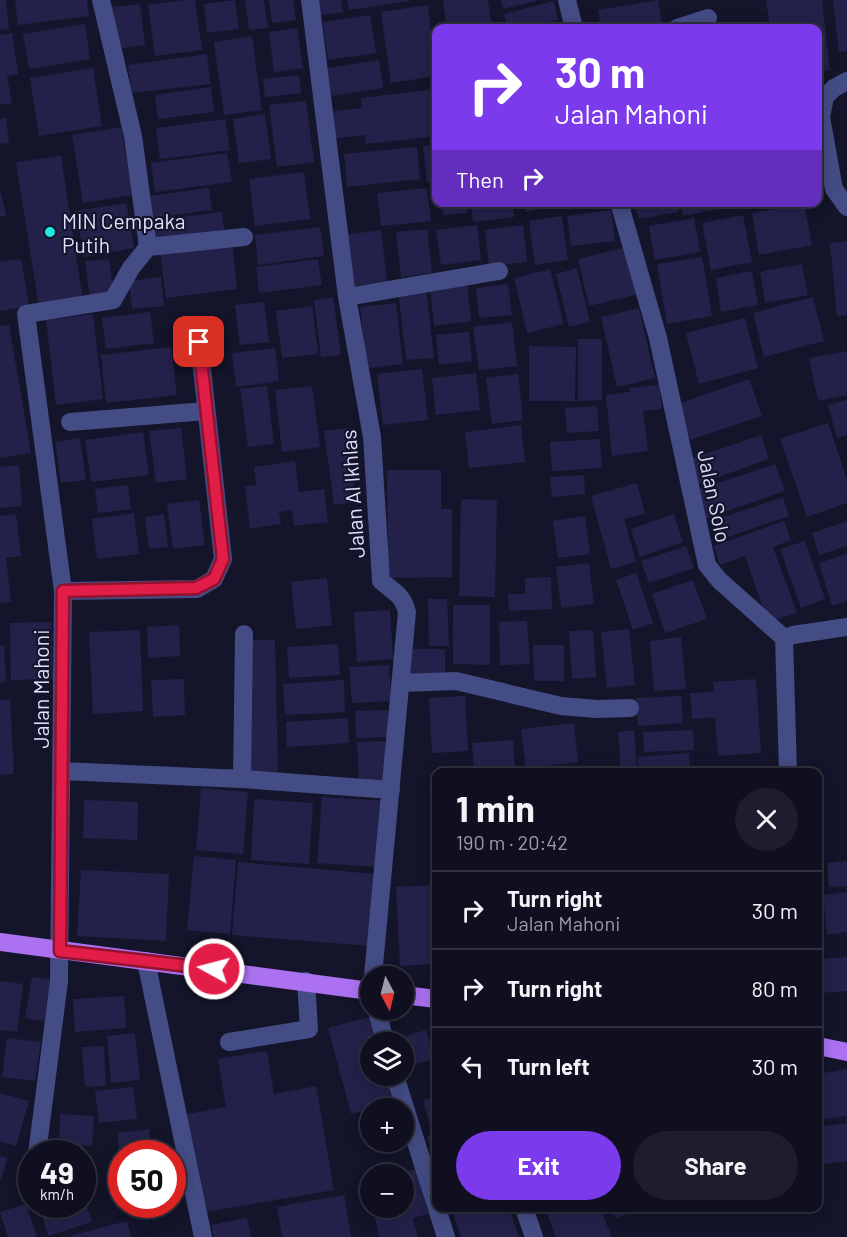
<!DOCTYPE html>
<meta charset="utf-8">
<style>
body{margin:0;font-family:Barlow,sans-serif;background:#1d1d2d;color:#f1f3f6;height:100vh;display:flex;flex-direction:column;font-size:22px;white-space:nowrap}
*{box-sizing:border-box;margin:0}
p{font-size:20px;color:#9b9ca5}
.icon{flex:none;width:33px;height:33px;fill:none;stroke:currentColor;stroke-width:2;stroke-linecap:round;stroke-linejoin:round}
.map{position:relative;flex:1;overflow:hidden}
.panel{position:absolute;left:432px;top:768px;width:390px;height:444px;display:flex;flex-direction:column;background:#0f0f20;border-radius:12px;box-shadow:0 3px 15px #0003,0 0 0 2px #2f2f3e}
.panel>*{flex:none}
.banner{position:absolute;left:432px;top:24px;width:390px;height:183px;border-radius:12px;box-shadow:0 3px 15px #0003,0 0 0 2px #2f2f3e;background:#7c3aed;color:#fff;overflow:hidden}
.needle{width:39px;rotate:173deg}
.fabs{position:absolute;left:360px;top:966px;display:grid;gap:12px}
.fabs a{display:grid;place-items:center;width:54px;height:54px;border-radius:50%;background:#0f0f20;box-shadow:0 3px 15px #0003,0 0 0 2px #2f2f3e;font-size:30px}
.speed{position:absolute;left:18px;top:1140px;display:flex;gap:12px;font-size:30px;font-weight:700;text-align:center}
.speed>*{display:grid;place-content:center;width:78px;height:78px;border-radius:50%;background:#0f0f20;box-shadow:0 3px 15px #0003,0 0 0 2px #2f2f3e;line-height:1}
.speed small{font-size:15px;font-weight:400}
.speed .limit{border:9px solid #d22;background:#fff;color:#111}
.pin{position:absolute;display:grid;place-items:center;width:51px;height:51px;color:#fff;margin:-26px;border-radius:12px;box-shadow:0 3px 9px #0006}
.me{position:absolute;width:66px;margin:-33px;rotate:277deg;stroke-linejoin:round;filter:drop-shadow(0 0 4px #0008)}
.turn{display:flex;align-items:center;gap:21px;height:126px;padding:0 24px;font-size:27px}
.turn .icon{width:78px;height:78px;stroke-width:2.5}
.turn b{display:block;font-size:42px;line-height:51px}
.then{display:flex;align-items:center;height:57px;padding:0 24px;background:#0003;gap:12px;font-size:22px}
.round{display:grid;place-items:center;flex:none;width:63px;height:63px;border-radius:32px;background:#1d1d2d}
.head{display:flex;align-items:center;justify-content:space-between;height:102px;padding:0 24px}
h1{font-size:36px;font-weight:700;line-height:45px}
.button{display:flex;gap:12px;margin-top:auto;padding:12px 24px}
.button a{flex:1;height:69px;border-radius:36px;background:#7c3aed;color:#fff;font-size:24px;font-weight:700;line-height:69px;text-align:center}
.button a+a{background:#1d1d2d;color:#f1f3f6}
ul{padding:0;list-style:none}
li{display:flex;align-items:center;gap:18px;height:78px;padding:0 24px;border-top:2px solid #2f2f3e}
li div{flex:1}
li b{display:block;font-size:22px}
li em{font-style:normal}
.map>svg:first-child{display:block}
.building{fill:#232149}
.lines{fill:none;stroke-linecap:round;stroke-linejoin:round}
.minor{stroke:#434c84;stroke-width:18}
.major{stroke:#ab71f1;stroke-width:18}
.route-casing{stroke:#92132f;stroke-width:15}
.route{stroke:#e11d48;stroke-width:10}
.poi-dot{fill:#1ee9da;stroke:#14142a;stroke-width:2}
.labels{text-anchor:middle;dominant-baseline:central;stroke-width:4.5;stroke-linejoin:round;paint-order:stroke}
.poi-label{font-size:21px;fill:#dfe1fc;stroke:#14142a;text-anchor:start}
.street-label{font-size:21px;fill:#dfe1fc;stroke:#14142a}
</style>
<div class="map">
<svg width="847" height="1237" viewBox="0 0 847 1237">
<rect width="100%" height="100%" fill="#14142a"/>
<!-- building -->
<path class="building" d="M0,0H6L9,29L0,30Z
M15,0H87L89,16L18,25Z
M185,0H195L202,50L155,56L148,5Z
M235,0L239,29L207,33L204,4Z
M245,0H264L268,28L249,30Z
M269,0H293L296,20L272,23Z
M315,0H341L343,12L317,16Z
M347,0H408L409,1L349,10Z
M443,0H488L492,28H447Z
M501,0H536V1L503,9Z
M658,0L662,24L634,28H601L598,10Z
M766,0H822L830,70L818,72V28H770Z
M833,0H847V51L839,52Z
M554,1L558,20L523,28H508L504,14Z
M140,4L145,45L117,49L112,7Z
M428,5L436,76L391,83L381,12Z
M370,15L376,53L328,60L323,22Z
M726,22L728,28H702Z
M85,24L90,59L29,69L23,34Z
M297,28L303,68L274,72L269,32Z
M12,33L18,74L7,76L12,103L0,105V35Z
M252,36L262,110L224,115L214,42Z
M207,54L210,84L132,93L128,65Z
M379,60L383,88L331,96L327,68Z
M93,68L102,126L39,136L30,78Z
M299,75L301,93L265,97L263,79Z
M211,87L214,112L158,119L155,95Z
M436,89V136L366,144L365,135L330,139L327,112L362,108L361,98Z
M306,101L314,162L277,167L269,105Z
M265,114L271,159L239,163L233,119Z
M6,118L9,143L0,144V119Z
M225,119L230,150L160,159L156,128Z
M121,127L133,195L83,203L72,135Z
M436,144V182L427,183L423,146Z
M417,147L420,179L347,187L344,154Z
M227,153L232,182L155,192L151,163Z
M61,156L83,301L39,308L16,162Z
M304,172L310,219L255,226L249,179Z
M0,188L6,216L0,217Z
M209,188L212,210L152,218L149,196Z
M427,188L431,221L381,226L377,193Z
M442,202H466L467,213L443,215Z
M471,202H512L514,217L473,222Z
M524,202H558L559,205L526,212Z
M567,202H600V204L568,210Z
M635,202H677L678,212L638,219Z
M680,202H744V204L683,216Z
M126,203L134,248L84,257L76,211Z
M804,204L812,245L759,255L752,213Z
M611,210L615,241L571,246L567,216Z
M222,212L225,236L155,245L152,221Z
M743,215L752,262L711,270L702,223Z
M562,216L568,260L535,265L529,221Z
M694,218L700,252L655,260L649,226Z
M477,225L481,260L441,265L436,230Z
M523,225L527,262L489,266L485,230Z
M320,227L324,256L258,265L255,235Z
M427,229L432,273L401,277L396,232Z
M381,230L387,282L350,286L344,235Z
M847,241V315L837,316L830,243Z
M232,242L237,289L166,298L160,252Z
M627,247L639,294L589,306L578,259Z
M702,257L712,316L667,324L657,264Z
M21,259L29,306L0,311V262Z
M109,259L114,296L90,299L85,261Z
M318,259L322,285L259,293L256,267Z
M802,264L808,295L765,303L760,272Z
M577,268L590,322L569,327L556,274Z
M550,269L564,324L527,333L514,278Z
M752,271L758,305L721,312L716,278Z
M161,277L164,306L132,309L129,281Z
M467,284L471,321L434,326L430,288Z
M508,284L512,315L479,318L476,288Z
M426,287L434,358L406,360L398,290Z
M333,297L341,355L321,357L314,300Z
M813,297L824,341L764,357L753,313Z
M264,302L269,342L240,345L235,305Z
M396,303L403,364L367,368L360,307Z
M312,306L318,354L282,358L276,311Z
M639,308L655,378L617,387L601,317Z
M150,312L154,343L106,349L102,318Z
M93,314L103,399L56,405L46,320Z
M745,318L758,368L699,384L686,333Z
M512,322L517,366L479,370L473,327Z
M9,325L31,453L0,458V326Z
M469,332L472,361L439,365L436,335Z
M578,339H602V400L578,401Z
M529,346L576,347L575,401H529Z
M171,347L177,395L106,403L101,355Z
M275,348L279,381L236,387L232,353Z
M847,351V395L818,401L809,358Z
M422,369L428,420L383,425L377,374Z
M476,373L480,410L436,415L432,378Z
M518,374L523,420L492,424L486,378Z
M749,379L762,416L690,440L678,404Z
M659,385L662,409L643,411L648,451L612,456L606,395L630,392V388Z
M267,386L274,444L248,447L240,389Z
M312,386L320,447L282,452L275,390Z
M847,400V435L837,438L828,405Z
M597,406L599,431L567,433L565,408Z
M828,423L847,480V503L807,517L780,439Z
M521,425L525,462L469,468L465,432Z
M181,428L187,479L156,483L149,431Z
M347,428L356,502L334,505L324,431Z
M143,432L149,475L91,482L85,440Z
M761,435L769,459L696,485L687,460Z
M80,438L86,480L61,483L55,442Z
M600,439L602,468L552,471L550,442Z
M295,461L299,492L324,489L328,522L294,526L292,510L279,512L281,524L250,529L245,486L256,485L254,467Z
M775,464L785,491L704,519L694,491Z
M19,465L22,506L0,508V467Z
M387,470H441V509H452V577L388,578Z
M584,475L585,494L552,497L550,477Z
M637,483L645,514L624,519L636,562L611,569L591,496Z
M128,485L131,509L98,513L95,489Z
M783,497L789,516L722,539L715,520Z
M461,499L497,500L495,597L459,596Z
M199,500L205,545L173,549L167,504Z
M134,513L139,554L97,559L92,519Z
M16,514L21,556L6,558L11,602L0,603V516Z
M164,514L168,547L149,549L145,517Z
M674,514L683,542L640,557L631,529Z
M585,516L590,554L558,558L553,521Z
M784,521L791,540L773,547L797,613L768,622L745,556L720,565L714,546Z
M847,521V546L819,555L812,533Z
M805,541L825,599L801,608L780,549Z
M686,546L694,568L649,583L641,561Z
M847,554V601L832,606L819,563Z
M589,563L594,604L561,608L556,567Z
M636,573L653,623L633,630L616,580Z
M551,577L552,609L509,611L508,594H525V578Z
M327,578L332,625L296,629L291,582Z
M693,580L707,619L665,633L652,594Z
M428,599H447L449,646H429Z
M453,605H490V665L453,664Z
M390,610L393,659L357,662L354,612Z
M527,621L530,664L500,665L499,622Z
M51,622L53,679L11,680L10,623Z
M179,625L180,656L148,658L147,627Z
M629,629L635,685L607,688L601,632Z
M140,630L143,711L93,714L89,632Z
M593,630L596,677L572,679L569,631Z
M681,637L686,689L654,691L650,641Z
M248,640H275L278,775H250Z
M338,644L340,675L289,678L287,647Z
M4,645L6,682L0,683V646Z
M533,645H564V681H534Z
M408,649H445V676L408,677Z
M389,665L391,701L352,703L349,667Z
M184,679L185,715L153,717L151,680Z
M756,679L761,753L718,756L715,717L692,719L690,693L714,692L713,682Z
M344,680L345,712L285,715L283,684Z
M465,696L468,751L432,753L429,698Z
M681,696L683,723L638,726L636,698Z
M0,700H10L14,774L0,775Z
M388,710L389,737L356,738L355,711Z
M348,718L349,743L287,747L286,722Z
M574,723L578,762L526,768L521,729Z
M634,730L637,772H621L618,732Z
M693,730L694,750L644,752L643,732Z
M513,740L515,772H474L472,743Z
M389,741L390,780L359,781L357,742Z
M689,753L690,772H639L638,757Z
M201,788L248,792L243,854L196,850Z
M322,797L386,801L381,867L317,863Z
M254,799L313,803L309,864L251,860Z
M84,800L138,802L137,840L83,838Z
M194,856L236,860L230,934L187,930Z
M847,861V886L829,887L827,863Z
M238,862L376,874L370,946L232,935Z
M81,870L169,874L166,941L77,936Z
M436,885V964L400,966L396,887Z
M847,892V932L827,935L823,895Z
M847,957V991L820,993L818,959Z
M32,977L51,980L44,1021L25,1018Z
M0,981L23,984L17,1032L0,1030Z
M124,996L126,1028L75,1032L73,999Z
M370,1017L377,1042H370V1076H386L393,1103L351,1114L328,1028Z
M426,1030L434,1059L404,1067V1042H397L396,1039Z
M135,1033L140,1080L111,1083L107,1036Z
M7,1038L41,1042L35,1081L2,1077Z
M104,1046L106,1086L85,1087L82,1047Z
M267,1051L274,1094L316,1086L334,1190L204,1212L187,1114L226,1107L218,1059Z
M847,1069V1116L818,1120V1074Z
M133,1087L137,1119L99,1123L95,1091Z
M0,1093L29,1101L16,1146L0,1141Z
M436,1096V1128L431,1130L423,1100Z
M60,1114L94,1116L92,1146L59,1144Z
M847,1123V1161L818,1165V1127Z
M149,1129L151,1154H122L120,1158L117,1133Z
M436,1133V1163L427,1136Z
M0,1156L7,1158L1,1179H0Z
M416,1169L428,1214L413,1218L418,1237H380L372,1208H404V1174H397Z
M83,1194L92,1222L48,1236L39,1204H82Z
M344,1195L351,1237H282L277,1207Z
M26,1204L37,1237H8L0,1212Z
M451,1208H509L519,1237H461Z
M545,1208H600L612,1237H556Z
M611,1208H643L616,1218Z
M247,1218L251,1237H214L211,1225Z
M127,1221L131,1237H70V1236Z"/>
<g class="lines">
<!-- minor -->
<path class="minor" d="M101,0L133,136L148,247
M310,0L347,297L372,437L381,581C394,592 403,595 407,612L373,976
M567,0L574,28
M677,28L708,18
M847,81L834,88L825,97L821,117L834,189L847,207
M619,202L658,338L707,565L719,580L784,638L788,772
M347,297L499,271
M70,422L206,411
M63,591L197,589L214,579L223,559L199,342
M784,638L793,635L847,627
M402,683L456,681L561,706L597,709L630,708
M62,771L242,779L391,790
M242,779L244,634
M146,961L203,1237
M377,1010L385,1042
M229,1042L309,1029L306,981
M395,1076L446,1237
M37,1154L59,981L63,591L26,314L113,300L131,268L148,247L244,237
M524,1208L534,1237"/>
<!-- major -->
<path class="major" d="M0,942L370,991
M404,995L436,999
M818,1046L847,1052"/>
</g>
<g class="lines">
<defs>
<path id="route" d="M199,342L223,559L214,579L196,588L63,591L60,951L214,969"/>
</defs>
<!-- route casing -->
<use href="#route" class="route-casing"/>
<!-- route -->
<use href="#route" class="route"/>
</g>
<!-- markers -->
<circle class="poi-dot" cx="50" cy="232" r="6"/>
<g class="labels">
<!-- poi labels -->
<g class="poi-label">
<text x="62" y="220">MIN Cempaka<tspan x="62" dy="24">Putih</tspan></text>
</g>
<!-- street labels -->
<g class="street-label">
<text transform="translate(352 494) rotate(-94)">Jalan Al Ikhlas</text>
<text transform="translate(715 496) rotate(78)">Jalan Solo</text>
<text transform="translate(40 689) rotate(-90)">Jalan Mahoni</text>
</g>
</g>
</svg>
<div class="fabs">
<a><svg class="needle" viewBox="-14 -14 28 28"><path d="M0-13l5 13h-10z" fill="#e53935"/><path d="M0 13l5-13h-10z" fill="#9b9ca5"/></svg></a>
<a><svg class="icon" aria-label="layers" viewBox="0 0 24 24"><path d="M12 4l9 5-9 5-9-5zM3 14l9 5 9-5"/></svg></a>
<a>+</a>
<a>−</a>
</div>
<div class="speed"><div>49<small>km/h</small></div><div class="limit">50</div></div>
<div class="pin" style="left:199px;top:342px;background:#d93025"><svg class="icon" aria-label="arrive" viewBox="0 0 24 24"><path d="M6 21V4h12l-3 4 3 4H6"/></svg></div>
<svg class="me" style="left:214px;top:969px" viewBox="-20 -20 40 40"><circle r="17" fill="#e11d48" stroke="#fff" stroke-width="3"/><path d="M0-11L8 9 0 5-8 9z" fill="#fff"/></svg>
<div class="banner">
<div class="turn"><svg class="icon" aria-label="right" viewBox="0 0 24 24"><path d="M7 20v-9h11M14 6l5 5-5 5"/></svg><div><b>30 m</b>Jalan Mahoni</div></div>
<div class="then">Then<svg class="icon" aria-label="right" viewBox="0 0 24 24"><path d="M7 20v-9h11M14 6l5 5-5 5"/></svg></div>
</div>
<section class="panel">
<div class="head"><div><h1>1 min</h1><p>190 m · 20:42</p></div><a class="round"><svg class="icon" aria-label="close" viewBox="0 0 24 24"><path d="M6 6l12 12M18 6L6 18"/></svg></a></div>
<ul>
<li><svg class="icon" aria-label="right" viewBox="0 0 24 24"><path d="M7 20v-9h11M14 6l5 5-5 5"/></svg><div><b>Turn right</b><p>Jalan Mahoni</p></div><em>30 m</em></li>
<li><svg class="icon" aria-label="right" viewBox="0 0 24 24"><path d="M7 20v-9h11M14 6l5 5-5 5"/></svg><div><b>Turn right</b></div><em>80 m</em></li>
<li><svg class="icon" aria-label="left" viewBox="0 0 24 24"><path d="M17 20v-9H6M10 6l-5 5 5 5"/></svg><div><b>Turn left</b></div><em>30 m</em></li>
</ul>
<div class="button"><a>Exit</a><a>Share</a></div>
</section>
</div>
